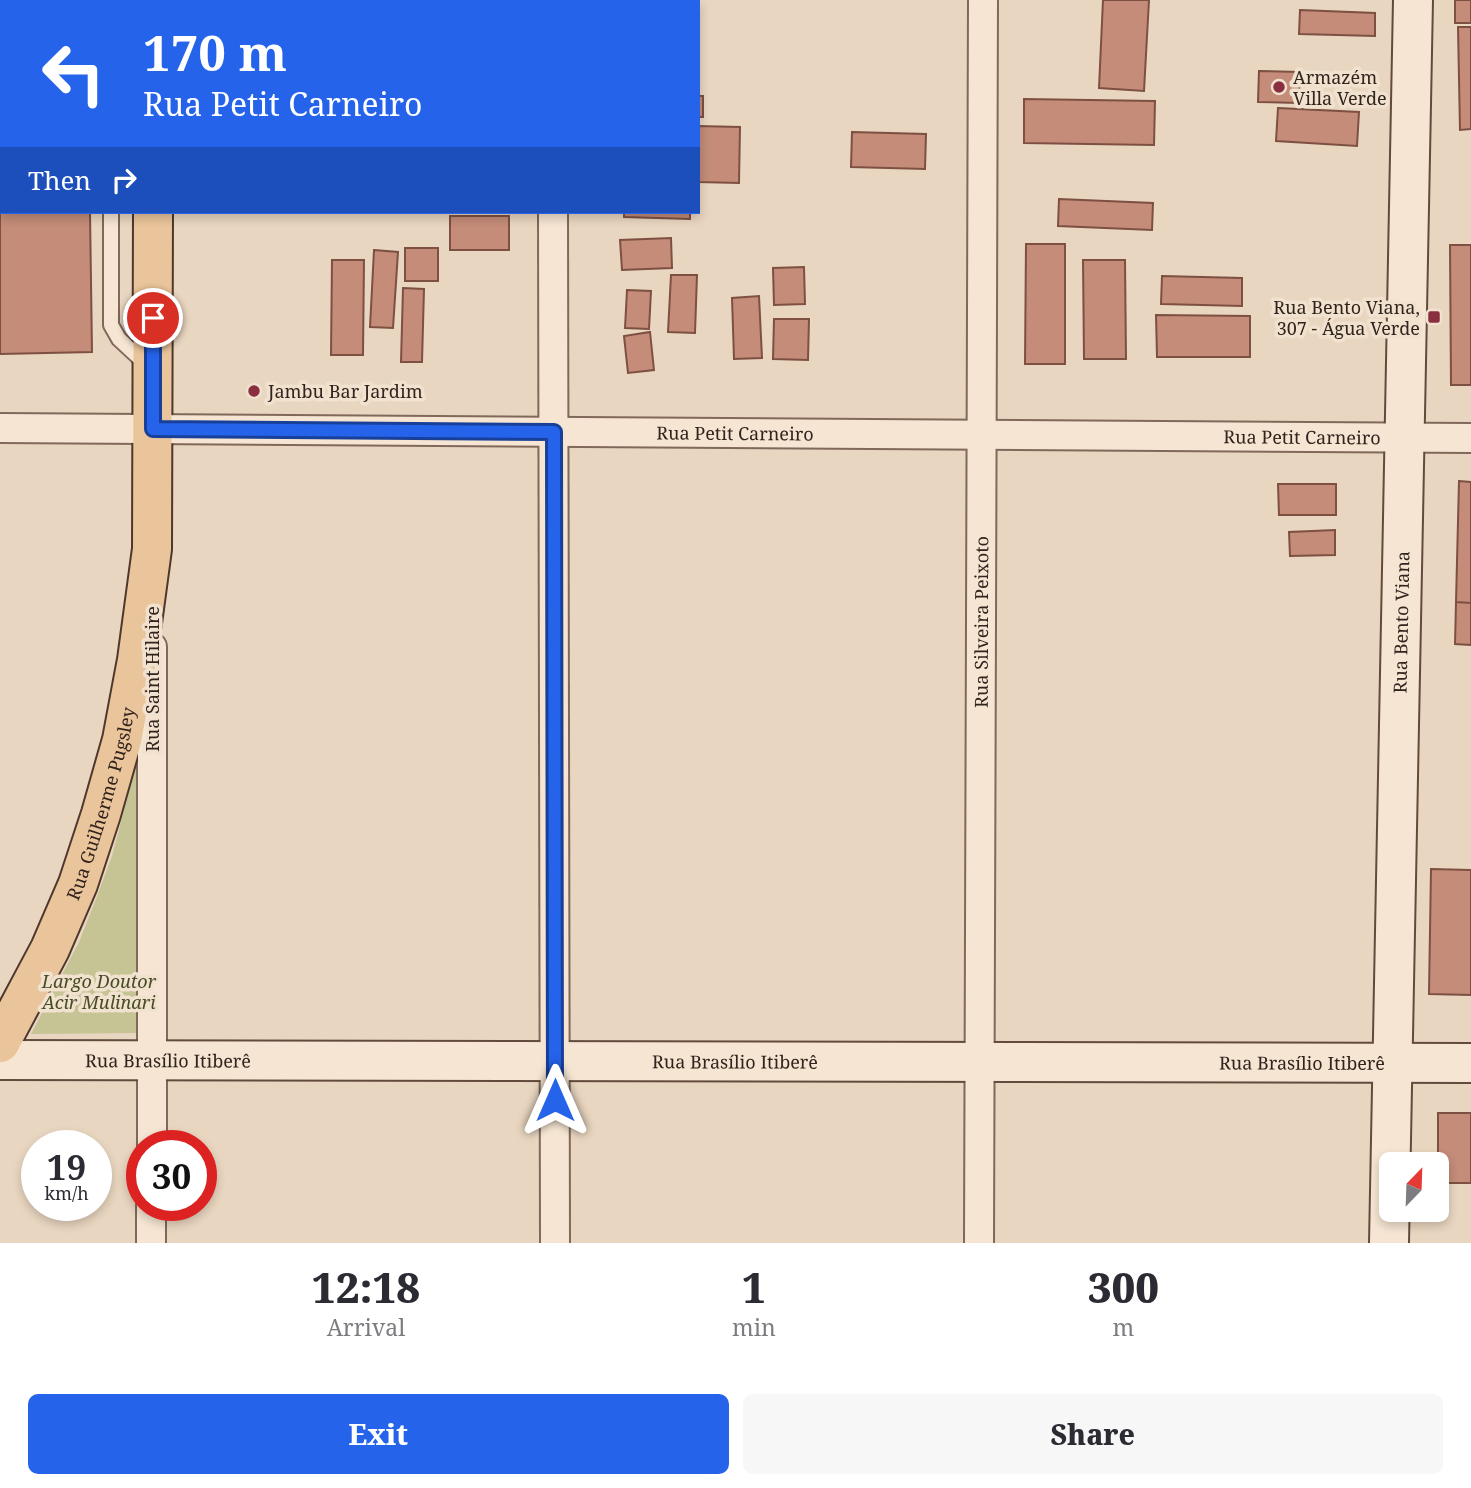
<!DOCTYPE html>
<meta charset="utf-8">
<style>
body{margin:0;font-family:"Noto Serif",serif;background:#f7f7f7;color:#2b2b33;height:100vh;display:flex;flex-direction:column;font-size:26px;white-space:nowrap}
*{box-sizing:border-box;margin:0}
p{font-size:23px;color:#7c7c81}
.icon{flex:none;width:38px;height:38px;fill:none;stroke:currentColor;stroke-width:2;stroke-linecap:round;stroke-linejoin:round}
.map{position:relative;height:1243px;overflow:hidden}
.details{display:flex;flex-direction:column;background:#fff;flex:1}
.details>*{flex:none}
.guide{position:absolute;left:0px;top:0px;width:700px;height:214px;box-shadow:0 4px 10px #0003;background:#2563eb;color:#fff;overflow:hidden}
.needle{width:46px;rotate:23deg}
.controls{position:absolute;left:1379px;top:1152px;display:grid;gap:14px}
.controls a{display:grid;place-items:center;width:70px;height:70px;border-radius:10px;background:#fff;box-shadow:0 4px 10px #0003;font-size:35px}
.speed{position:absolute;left:21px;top:1130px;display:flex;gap:14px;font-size:35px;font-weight:700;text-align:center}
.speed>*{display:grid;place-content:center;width:91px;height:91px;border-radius:50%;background:#fff;box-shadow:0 4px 10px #0003;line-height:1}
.speed small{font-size:18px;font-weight:400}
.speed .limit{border:10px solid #d22;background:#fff;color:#111}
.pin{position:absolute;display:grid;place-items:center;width:60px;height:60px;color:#fff;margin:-30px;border:4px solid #fff;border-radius:50%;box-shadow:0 2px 7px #0007}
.me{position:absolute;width:77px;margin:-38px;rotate:0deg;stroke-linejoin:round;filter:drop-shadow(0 0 5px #0008)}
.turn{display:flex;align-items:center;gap:24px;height:147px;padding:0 28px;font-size:32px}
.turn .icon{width:91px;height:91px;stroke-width:2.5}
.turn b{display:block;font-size:49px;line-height:60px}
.then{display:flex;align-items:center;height:66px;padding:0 28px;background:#0003;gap:14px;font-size:26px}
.eta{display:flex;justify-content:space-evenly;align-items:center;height:119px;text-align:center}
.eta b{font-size:42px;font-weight:800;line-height:49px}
.action{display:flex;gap:14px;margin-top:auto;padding:14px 28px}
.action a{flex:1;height:80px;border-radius:10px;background:#2563eb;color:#fff;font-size:28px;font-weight:800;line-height:80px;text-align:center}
.action a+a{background:#f7f7f7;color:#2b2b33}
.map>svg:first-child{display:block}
.green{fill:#c6c395}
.building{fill:#c48c79;stroke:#7d5042;stroke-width:2}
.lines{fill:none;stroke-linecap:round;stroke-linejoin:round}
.service-casing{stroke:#80685a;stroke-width:18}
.minor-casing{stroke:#80685a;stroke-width:32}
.secondary-casing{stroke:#624a3d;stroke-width:42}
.primary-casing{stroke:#4e382e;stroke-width:42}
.service{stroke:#f5e5d2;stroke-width:14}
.minor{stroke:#f5e5d2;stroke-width:28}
.secondary{stroke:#f5e5d2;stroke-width:38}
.primary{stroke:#eac49a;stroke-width:38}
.route-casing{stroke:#184099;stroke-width:18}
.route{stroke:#2563eb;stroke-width:12}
.poi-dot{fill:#8a2f3f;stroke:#f1e2cf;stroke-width:2.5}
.labels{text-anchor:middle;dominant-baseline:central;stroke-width:7;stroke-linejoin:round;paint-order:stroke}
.poi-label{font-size:18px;fill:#31231d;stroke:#f1e2cf;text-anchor:start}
.street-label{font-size:18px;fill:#31231d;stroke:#f1e2cf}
.park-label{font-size:18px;font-style:italic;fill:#484c25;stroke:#f1e2cf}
</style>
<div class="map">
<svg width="1471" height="1243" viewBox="0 0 1471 1243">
<rect width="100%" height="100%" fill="#e9d6c0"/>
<!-- green -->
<path class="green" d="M139,754V1033L31,1034L79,942L96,899L112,856Z"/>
<!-- building -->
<path class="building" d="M1103,0H1149L1144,91L1099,88Z
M1455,0H1471V23H1455Z
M1300,10L1375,13V36L1299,34Z
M1458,27H1471V129L1460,130Z
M1259,71L1300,72L1299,103L1258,102Z
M698,96H703V117H698Z
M1024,99L1155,101L1154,145L1024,143Z
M1278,108L1359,112L1357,146L1276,141Z
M0,120H2V212H90L92,352L0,354Z
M698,126L740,127L739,183L698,182Z
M852,132L926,134L925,169L851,167Z
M1059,199L1153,203L1152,230L1058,226Z
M624,212H690V219L624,217Z
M450,216H509V250H450Z
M671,238L672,268L622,270L620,240Z
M1026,244H1065V364H1025Z
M1450,245H1471V385H1451Z
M405,248H438V281H405Z
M374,250L398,252L393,328L370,327Z
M332,260H364L363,355H331Z
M1083,260H1125L1126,359H1084Z
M804,267L805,304L774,305L773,268Z
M671,275H697L695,333L668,332Z
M1162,276L1242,278V306L1161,304Z
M403,288L424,289L422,362H401Z
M627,290L651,291L649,329L625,328Z
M759,296L762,358L734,359L732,298Z
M1156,315L1250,316V357H1157Z
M774,319H809L808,360L773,359Z
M650,332L654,370L628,373L624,336Z
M1459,481L1471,482V603L1456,602Z
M1278,484H1336V515H1279Z
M1335,530V555L1290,556L1289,532Z
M1456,602L1471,603V645L1455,644Z
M1431,869L1471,870V995L1429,994Z
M1438,1113H1471V1183H1438Z"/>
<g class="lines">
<defs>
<path id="service" d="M111,212V325L119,339L147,365"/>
<g id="minor">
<path d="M553,0V2"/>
<path d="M553,212L555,1243"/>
<path id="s1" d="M0,428L1471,438"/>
<path d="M152,1146V647"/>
<path d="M151,1243V1206"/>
<path id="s2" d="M979,1243L983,0"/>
</g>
<g id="secondary">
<path id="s3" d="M0,1060L1471,1063"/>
<path id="s4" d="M1389,1243L1413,0"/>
</g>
<g id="primary">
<path d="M153,2V0"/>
<path id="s5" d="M0,1043L50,949L78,884L101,814L122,740L137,660L152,549L153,212"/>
</g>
</defs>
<!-- service casing -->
<use href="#service" class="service-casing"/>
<!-- minor casing -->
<use href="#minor" class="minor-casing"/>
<!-- secondary casing -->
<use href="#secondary" class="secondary-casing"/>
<!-- primary casing -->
<use href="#primary" class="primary-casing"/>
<!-- service -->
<use href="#service" class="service"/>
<!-- minor -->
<use href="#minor" class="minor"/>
<!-- secondary -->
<use href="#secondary" class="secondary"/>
<!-- primary -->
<use href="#primary" class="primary"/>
</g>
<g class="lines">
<defs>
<path id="route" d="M153,318V429L554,432L555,1100"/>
</defs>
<!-- route casing -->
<use href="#route" class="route-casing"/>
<!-- route -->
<use href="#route" class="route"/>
</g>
<!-- markers -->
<g class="poi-dot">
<circle cx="1279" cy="87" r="7"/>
<rect x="1427" y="310" width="14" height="14" rx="3.5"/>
<circle cx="254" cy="391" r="7"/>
</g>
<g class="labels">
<!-- poi labels -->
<g class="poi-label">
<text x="1293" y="77">Armazém<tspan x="1293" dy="21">Villa Verde</tspan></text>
<text x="1420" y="307" text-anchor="end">Rua Bento Viana,<tspan x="1420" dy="21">307 - Água Verde</tspan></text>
<text x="268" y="391">Jambu Bar Jardim</text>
</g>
<!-- street labels -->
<g class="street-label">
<text stroke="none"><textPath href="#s1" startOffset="735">Rua Petit Carneiro</textPath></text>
<text stroke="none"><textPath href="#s1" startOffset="1302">Rua Petit Carneiro</textPath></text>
<text stroke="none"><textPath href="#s2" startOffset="621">Rua Silveira Peixoto</textPath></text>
<text stroke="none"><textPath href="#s4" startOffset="621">Rua Bento Viana</textPath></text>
<text transform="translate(152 679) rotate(-90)">Rua Saint Hilaire</text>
<text stroke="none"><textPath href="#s5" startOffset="261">Rua Guilherme Pugsley</textPath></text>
<text stroke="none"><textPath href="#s3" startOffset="168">Rua Brasílio Itiberê</textPath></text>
<text stroke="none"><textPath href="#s3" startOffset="735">Rua Brasílio Itiberê</textPath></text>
<text stroke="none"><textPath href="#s3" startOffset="1302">Rua Brasílio Itiberê</textPath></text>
</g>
<!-- park labels -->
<g class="park-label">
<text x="99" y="981">Largo Doutor<tspan x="99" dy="21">Acir Mulinari</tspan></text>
</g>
</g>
</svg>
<div class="controls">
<a><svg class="needle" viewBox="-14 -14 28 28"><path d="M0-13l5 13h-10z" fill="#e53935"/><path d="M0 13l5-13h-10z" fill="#7c7c81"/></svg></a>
</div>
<div class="speed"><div>19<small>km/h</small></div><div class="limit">30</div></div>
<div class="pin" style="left:153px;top:318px;background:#d93025"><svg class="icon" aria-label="arrive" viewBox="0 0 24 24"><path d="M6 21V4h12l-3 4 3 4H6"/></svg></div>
<svg class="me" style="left:555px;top:1100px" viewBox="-20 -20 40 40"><path d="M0-17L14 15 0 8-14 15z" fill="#2563eb" stroke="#fff" stroke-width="4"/></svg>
<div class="guide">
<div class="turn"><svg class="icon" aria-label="left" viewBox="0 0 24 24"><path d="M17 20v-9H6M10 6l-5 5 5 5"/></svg><div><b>170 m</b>Rua Petit Carneiro</div></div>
<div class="then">Then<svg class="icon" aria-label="right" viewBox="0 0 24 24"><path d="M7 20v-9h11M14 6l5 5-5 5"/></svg></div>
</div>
</div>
<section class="details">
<div class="eta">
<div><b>12:18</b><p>Arrival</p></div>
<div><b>1</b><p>min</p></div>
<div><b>300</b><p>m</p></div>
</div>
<div class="action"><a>Exit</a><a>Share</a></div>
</section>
